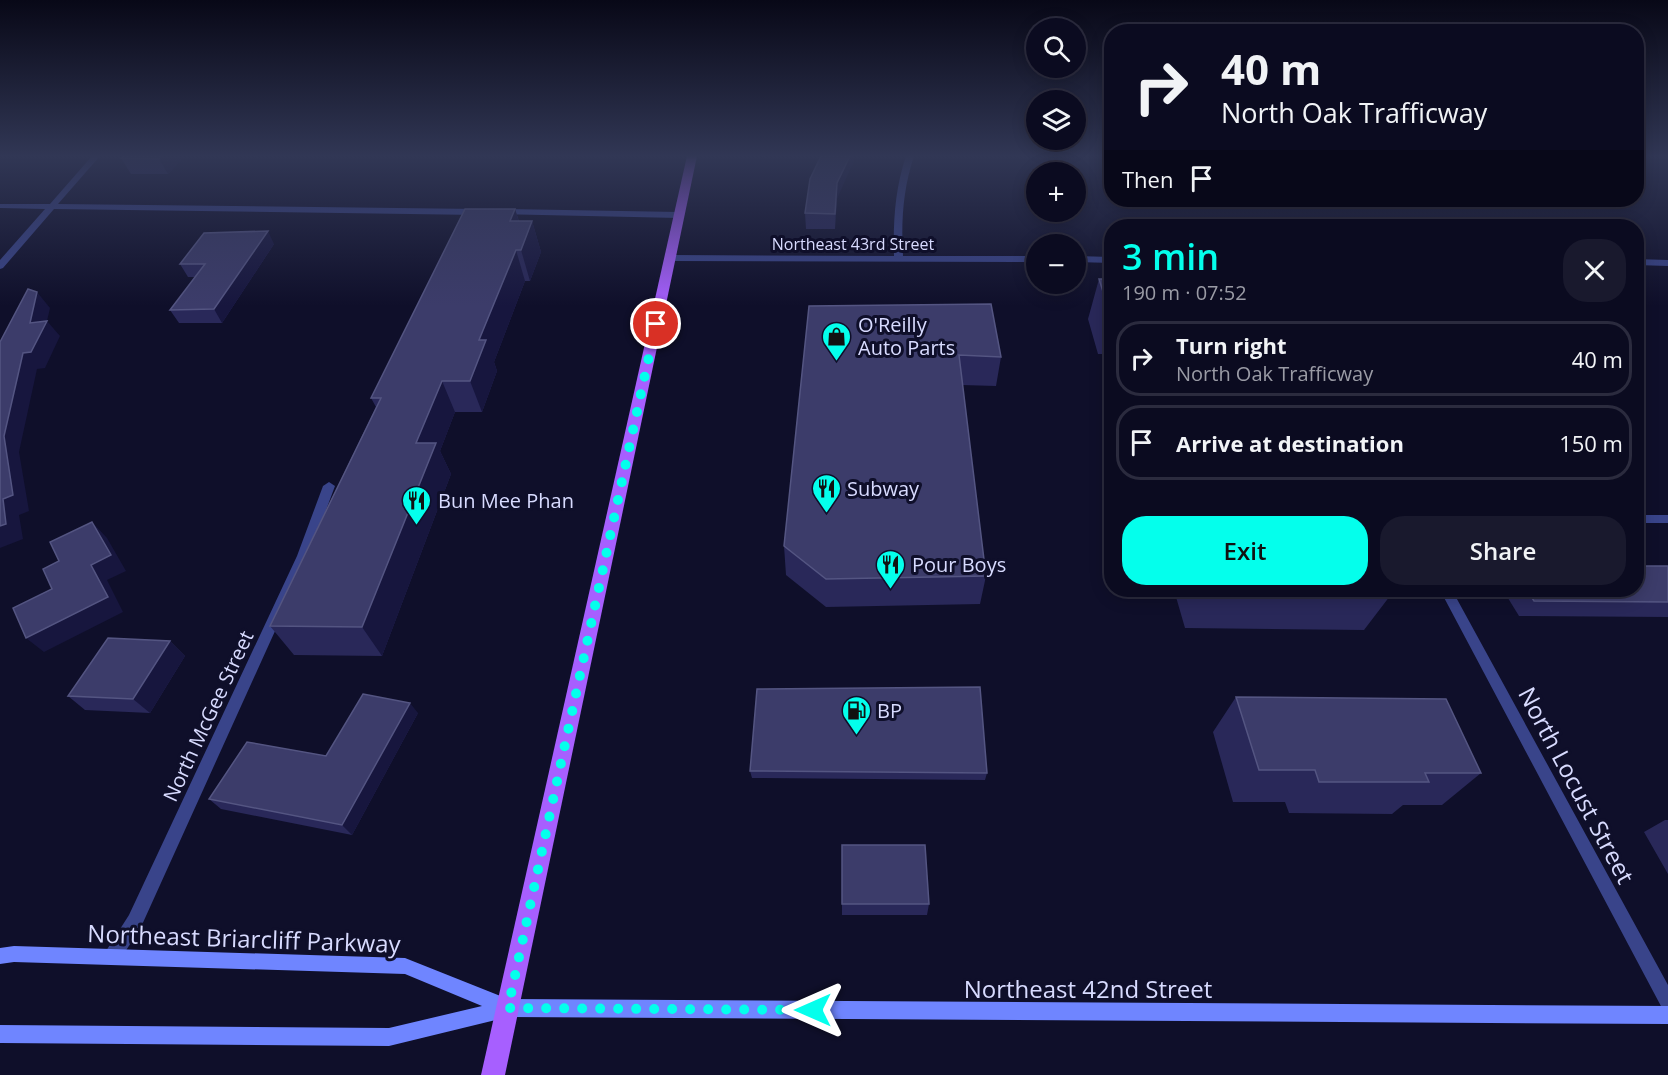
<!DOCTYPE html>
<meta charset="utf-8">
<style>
body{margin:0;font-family:"Open Sans",sans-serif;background:#19192d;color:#f1f3f6;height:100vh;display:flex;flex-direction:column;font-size:22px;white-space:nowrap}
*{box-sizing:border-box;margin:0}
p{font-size:20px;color:#9a9ba5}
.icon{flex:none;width:33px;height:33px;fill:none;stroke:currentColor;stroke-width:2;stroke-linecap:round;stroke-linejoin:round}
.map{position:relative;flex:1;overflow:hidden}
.details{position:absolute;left:1104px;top:219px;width:540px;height:378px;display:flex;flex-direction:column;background:#0b0b20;border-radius:24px;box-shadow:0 3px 15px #0003,0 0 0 2px #2b2b3e}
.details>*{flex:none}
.top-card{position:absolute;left:1104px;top:24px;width:540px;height:183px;border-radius:24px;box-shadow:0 3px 15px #0003,0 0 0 2px #2b2b3e;background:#0b0b20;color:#f1f3f6;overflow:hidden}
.tools{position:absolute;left:1026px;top:18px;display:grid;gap:12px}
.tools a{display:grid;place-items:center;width:60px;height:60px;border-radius:50%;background:#0b0b20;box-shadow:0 3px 15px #0003,0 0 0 2px #2b2b3e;font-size:30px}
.pin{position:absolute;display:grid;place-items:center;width:51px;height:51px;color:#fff;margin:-26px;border:3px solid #fff;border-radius:50%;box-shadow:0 2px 6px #0007}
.me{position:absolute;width:66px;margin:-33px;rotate:270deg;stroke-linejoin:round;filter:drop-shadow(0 0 4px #0008)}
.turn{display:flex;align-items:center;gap:21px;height:126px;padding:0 18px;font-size:27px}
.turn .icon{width:78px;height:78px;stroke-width:2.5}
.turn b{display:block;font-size:42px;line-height:51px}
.then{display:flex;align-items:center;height:57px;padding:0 18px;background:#0003;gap:12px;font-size:22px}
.round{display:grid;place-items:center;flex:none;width:63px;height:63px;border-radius:24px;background:#19192d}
.overview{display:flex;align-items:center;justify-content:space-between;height:102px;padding:0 18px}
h1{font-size:36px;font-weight:600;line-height:45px;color:#04ffec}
.action{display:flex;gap:12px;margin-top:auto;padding:12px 18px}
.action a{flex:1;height:69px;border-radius:24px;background:#04ffec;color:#111;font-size:24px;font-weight:600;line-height:69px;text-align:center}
.action a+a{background:#19192d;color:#f1f3f6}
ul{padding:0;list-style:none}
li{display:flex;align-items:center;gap:18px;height:75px;margin:0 12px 9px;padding:0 6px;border:3px solid #2b2b3e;border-radius:24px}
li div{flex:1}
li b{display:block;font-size:22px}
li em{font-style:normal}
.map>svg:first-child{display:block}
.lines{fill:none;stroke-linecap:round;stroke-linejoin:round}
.minor{fill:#39448a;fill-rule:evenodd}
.secondary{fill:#6f85ff;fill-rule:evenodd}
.primary{fill:#a75fff;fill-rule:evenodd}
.wall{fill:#292859}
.shaded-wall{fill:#17163e}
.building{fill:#3c3c6a;stroke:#545582;stroke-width:1.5}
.route{stroke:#04ffec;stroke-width:10;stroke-dasharray:0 18}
.labels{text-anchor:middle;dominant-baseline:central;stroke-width:6;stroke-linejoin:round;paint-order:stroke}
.far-street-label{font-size:16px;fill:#d8dbff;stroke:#0f0f2a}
.poi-label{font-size:20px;fill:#d8dbff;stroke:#0f0f2a;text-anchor:start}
.street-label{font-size:20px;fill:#d8dbff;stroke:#0f0f2a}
.near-street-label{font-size:24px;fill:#d8dbff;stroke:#0f0f2a}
</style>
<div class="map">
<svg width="1668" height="1075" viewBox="0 0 1668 1075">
<rect width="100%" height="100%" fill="#0f0f2a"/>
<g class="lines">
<!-- minor -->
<path class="minor" d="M92,156H100L58,204L479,209L483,212L479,215L54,209L3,268L0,269V260L45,209L0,208V204H50Z
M906,156H914C903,189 901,221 903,256H1036V262L670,261L666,258L670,255L894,256C893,221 895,189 906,156Z
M502,209L679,212L683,215L679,218L499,214V210Z
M1076,256L1112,257V263L1076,262Z
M1636,259L1668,260V266L1636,265Z
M329,482L335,486L309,556L141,927L118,963L112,965L106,963L104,957L106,951L129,915L297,556L323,486Z
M1636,515H1668V523H1636Z
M1440,590H1452L1668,985V1011L1662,1008Z"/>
<!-- secondary -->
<path class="secondary" d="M14,946L405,958L508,999L1668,1006V1024L508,1017L389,1046L0,1043V1025L389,1028L482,1006L405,974L14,962L0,964V948Z"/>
<!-- primary -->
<path class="primary" d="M687,156H697L505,1075H481Z"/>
</g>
<!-- wall -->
<path class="wall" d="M185,156L168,174H131L121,158Z
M552,156H606L605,157Z
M837,199L835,229H806L805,213Z
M515,209L519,221H532L541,252L530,281H525L494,362L497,371L482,412H455L440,451L451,474L382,656L294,655L270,626L376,407L371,398Z
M274,244L222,323H179L170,310L195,277H188L180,264Z
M1099,279H1112V354H1098L1088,319Z
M809,306L1001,357L996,386L962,385L986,576L980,604L826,607L786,575L784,546Z
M1668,566V617L1519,616L1503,590H1636Z
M1174,590H1392L1393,592L1364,630L1185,628Z
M170,641L185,656L150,713L85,710L68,696Z
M1236,697L1481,773L1442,805H1403L1392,814L1289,813L1285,802H1233L1213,732Z
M418,713L352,835L221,809L209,799L326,756Z
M750,771L987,773L985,780L752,778Z
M1665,820H1668V874L1644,832Z
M842,845L929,904L927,915H842Z"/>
<!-- shaded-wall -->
<path class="shaded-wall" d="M161,156H185L168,174L159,159Z
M850,156H856L837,199L835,229L837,183Z
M515,209L524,239L510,221Z
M532,221L541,252L530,281L521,250Z
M268,231L274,244L222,323L214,309Z
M516,250L525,281L494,362L497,371L482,412L470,381L479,340Z
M37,292L50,308L47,321L60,336L45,368L37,369L19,452L29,511L19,515L23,539L0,548V526L3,499L4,436Z
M442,381L455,412L440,451L451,474L382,656L362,627L416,443Z
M92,522L107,538L126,571L107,580L123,612L44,652L26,638L91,565Z
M170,641L185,656L150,713L133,699Z
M410,703L418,713L352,835L342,825Z"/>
<!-- building -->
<path class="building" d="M124,156H161L159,159L121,158Z
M821,156H850L837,183L835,214L805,213L810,179Z
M465,209H515L510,221H532L521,250H516L479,340H486L470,381H442L416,443H436L362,627L270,626L381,398H371Z
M268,231L214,309L170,310L205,264H180L204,233Z
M1099,279H1112V314H1110Z
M28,289L37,292L30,323L47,321L31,352L23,353L4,436L13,495L3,499L6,524L0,526V342Z
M991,304L1001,357L959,355L986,576L826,579L784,546L809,306Z
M92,522L111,555L91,565L108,597L26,638L13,608L52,589L43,569L59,561L50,542Z
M1636,566H1668V602L1534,601L1527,590H1636Z
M1204,590H1392L1393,592L1204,591Z
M108,638L170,641L133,699L68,696Z
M980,687L987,773L750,771L757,689Z
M363,694L410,703L342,825L209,799L247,742L326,756Z
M1236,697L1446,699L1481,773H1425L1429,782H1319L1315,770H1259Z
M842,845H925L929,904H842Z"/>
<!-- sky -->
<linearGradient id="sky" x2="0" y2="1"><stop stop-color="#080817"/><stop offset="0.51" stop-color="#313755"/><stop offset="1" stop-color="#313755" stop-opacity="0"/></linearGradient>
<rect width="1668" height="306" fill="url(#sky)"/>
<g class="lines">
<!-- route -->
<path class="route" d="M656,324L508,1008L813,1010"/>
</g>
<!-- icons -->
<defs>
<symbol id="shop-pin" viewBox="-11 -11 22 30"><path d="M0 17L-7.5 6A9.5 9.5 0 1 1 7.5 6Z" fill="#04ffec" stroke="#0f0f2a"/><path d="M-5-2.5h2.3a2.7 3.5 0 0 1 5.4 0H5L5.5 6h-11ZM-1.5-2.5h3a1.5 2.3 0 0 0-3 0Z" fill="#111"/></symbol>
<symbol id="restaurant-pin" viewBox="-11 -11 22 30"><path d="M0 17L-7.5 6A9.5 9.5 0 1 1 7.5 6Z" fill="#04ffec" stroke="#0f0f2a"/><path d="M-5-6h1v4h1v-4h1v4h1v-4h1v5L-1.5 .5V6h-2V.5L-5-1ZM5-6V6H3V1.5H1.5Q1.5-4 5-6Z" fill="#111"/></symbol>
<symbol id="fuel-pin" viewBox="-11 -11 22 30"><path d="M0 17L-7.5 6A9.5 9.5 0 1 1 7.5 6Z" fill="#04ffec" stroke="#0f0f2a"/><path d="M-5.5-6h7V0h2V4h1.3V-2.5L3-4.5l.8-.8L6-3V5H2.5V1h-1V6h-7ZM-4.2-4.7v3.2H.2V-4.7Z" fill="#111"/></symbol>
</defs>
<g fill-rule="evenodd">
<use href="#shop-pin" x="820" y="320" width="33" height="45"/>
<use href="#restaurant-pin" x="810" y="472" width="33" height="45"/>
<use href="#restaurant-pin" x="400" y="484" width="33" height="45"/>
<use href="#restaurant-pin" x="874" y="548" width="33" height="45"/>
<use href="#fuel-pin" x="840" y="694" width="33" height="45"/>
</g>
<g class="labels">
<!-- far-street labels -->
<g class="far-street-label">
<text x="853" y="244">Northeast 43rd Street</text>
</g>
<!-- poi labels -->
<g class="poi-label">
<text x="858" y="324">O'Reilly<tspan x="858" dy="23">Auto Parts</tspan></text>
<text x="847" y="488">Subway</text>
<text x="438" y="500">Bun Mee Phan</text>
<text x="912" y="564">Pour Boys</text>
<text x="877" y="710">BP</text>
</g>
<!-- street labels -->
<g class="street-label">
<text transform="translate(208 716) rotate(-65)">North McGee Street</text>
</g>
<!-- near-street labels -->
<g class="near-street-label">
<text transform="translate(1577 785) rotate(62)">North Locust Street</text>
<text transform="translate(244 938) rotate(2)">Northeast Briarcliff Parkway</text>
<text x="1088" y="988">Northeast 42nd Street</text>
</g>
</g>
</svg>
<div class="tools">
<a><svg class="icon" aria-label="search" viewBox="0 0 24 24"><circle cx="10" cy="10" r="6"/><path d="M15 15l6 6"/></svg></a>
<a><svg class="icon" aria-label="layers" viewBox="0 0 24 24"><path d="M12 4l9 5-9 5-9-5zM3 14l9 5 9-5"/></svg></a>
<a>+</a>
<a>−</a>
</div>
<div class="pin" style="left:656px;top:324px;background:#d93025"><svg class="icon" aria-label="arrive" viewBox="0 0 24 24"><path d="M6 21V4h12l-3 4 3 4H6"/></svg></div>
<svg class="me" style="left:813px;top:1010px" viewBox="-20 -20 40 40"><path d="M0-17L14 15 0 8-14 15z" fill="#04ffec" stroke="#fff" stroke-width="4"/></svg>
<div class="top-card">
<div class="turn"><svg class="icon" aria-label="right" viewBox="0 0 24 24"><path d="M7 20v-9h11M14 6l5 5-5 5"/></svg><div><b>40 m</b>North Oak Trafficway</div></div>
<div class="then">Then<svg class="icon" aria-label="arrive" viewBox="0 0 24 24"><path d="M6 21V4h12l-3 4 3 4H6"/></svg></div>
</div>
<section class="details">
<div class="overview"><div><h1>3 min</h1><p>190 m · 07:52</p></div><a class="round"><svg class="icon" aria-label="close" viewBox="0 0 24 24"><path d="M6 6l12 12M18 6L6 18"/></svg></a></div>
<ul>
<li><svg class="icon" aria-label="right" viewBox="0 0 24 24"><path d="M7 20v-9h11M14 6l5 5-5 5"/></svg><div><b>Turn right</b><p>North Oak Trafficway</p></div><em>40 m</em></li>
<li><svg class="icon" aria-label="arrive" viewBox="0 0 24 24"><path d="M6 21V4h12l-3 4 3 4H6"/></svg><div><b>Arrive at destination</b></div><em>150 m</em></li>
</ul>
<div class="action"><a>Exit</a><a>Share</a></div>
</section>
</div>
